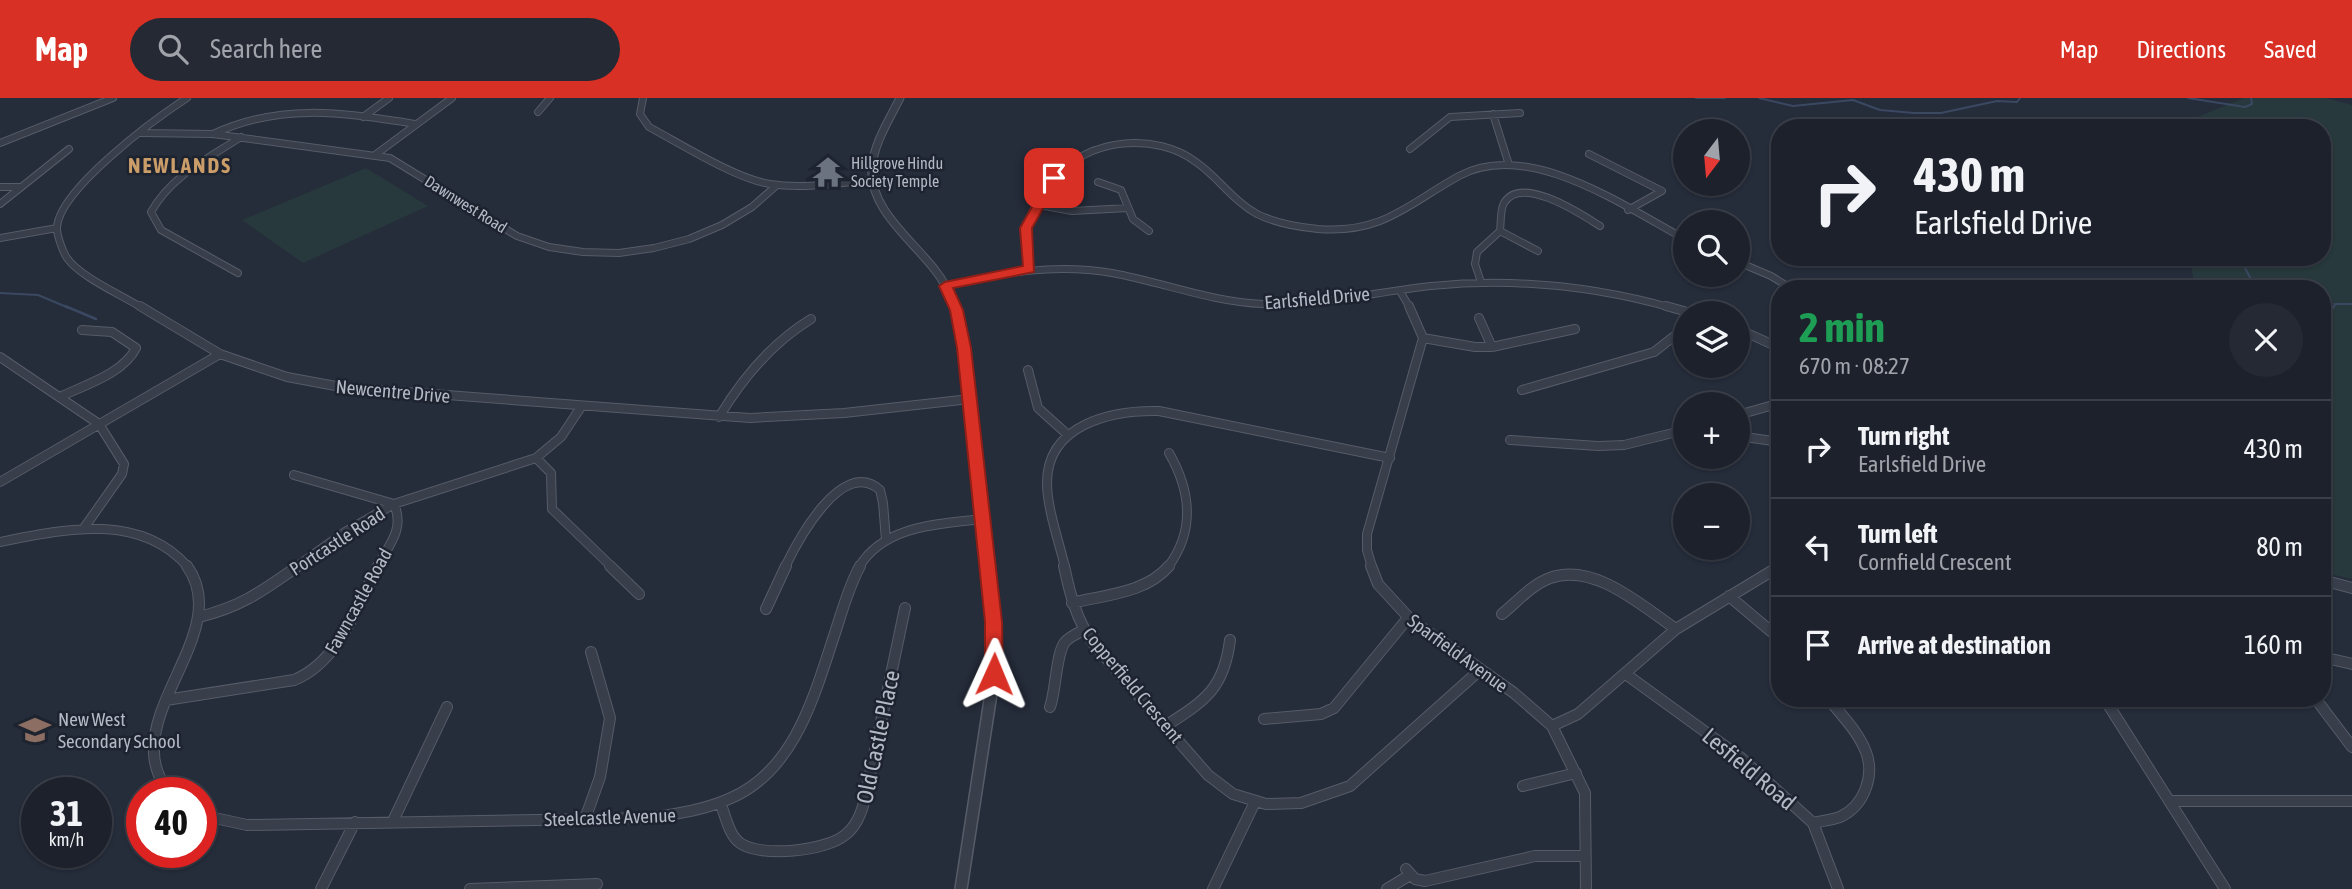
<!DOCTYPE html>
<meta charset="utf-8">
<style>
body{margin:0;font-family:"Asap Condensed",sans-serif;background:#252934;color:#f1f3f6;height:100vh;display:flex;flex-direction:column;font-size:26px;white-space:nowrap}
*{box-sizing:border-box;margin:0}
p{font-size:23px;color:#a0a3a9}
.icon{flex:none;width:38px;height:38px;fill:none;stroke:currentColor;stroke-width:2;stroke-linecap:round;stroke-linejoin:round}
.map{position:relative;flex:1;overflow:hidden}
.sheet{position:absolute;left:1771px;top:182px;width:560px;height:427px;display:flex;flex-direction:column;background:#1c212c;border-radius:28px;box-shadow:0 2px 5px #0004,0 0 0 2px #3a3e48}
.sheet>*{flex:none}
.top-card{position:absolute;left:1771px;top:21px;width:560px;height:147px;border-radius:28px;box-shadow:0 2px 5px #0004,0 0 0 2px #3a3e48;background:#1c212c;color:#f1f3f6;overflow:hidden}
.needle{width:46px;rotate:196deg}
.tools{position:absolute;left:1673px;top:21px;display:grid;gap:14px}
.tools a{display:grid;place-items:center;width:77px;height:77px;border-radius:50%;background:#1c212c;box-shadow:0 2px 5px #0004,0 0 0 2px #3a3e48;font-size:35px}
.speed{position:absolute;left:21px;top:679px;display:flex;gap:14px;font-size:35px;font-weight:700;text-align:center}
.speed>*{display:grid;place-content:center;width:91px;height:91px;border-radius:50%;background:#1c212c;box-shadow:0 2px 5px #0004,0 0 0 2px #3a3e48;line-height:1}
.speed small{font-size:18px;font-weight:400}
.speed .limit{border:10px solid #d22;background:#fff;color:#111}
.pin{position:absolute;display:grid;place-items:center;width:60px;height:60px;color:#fff;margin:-30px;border-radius:14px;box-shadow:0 4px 10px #0006}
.me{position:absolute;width:77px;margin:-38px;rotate:1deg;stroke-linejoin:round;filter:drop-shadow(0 0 5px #0008)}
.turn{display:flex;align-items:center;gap:24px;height:147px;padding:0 28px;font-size:32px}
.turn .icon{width:91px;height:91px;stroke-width:2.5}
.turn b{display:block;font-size:49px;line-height:60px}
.round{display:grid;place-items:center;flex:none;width:74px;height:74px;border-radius:37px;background:#252934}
.head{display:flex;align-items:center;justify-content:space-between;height:119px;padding:0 28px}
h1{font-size:42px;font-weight:700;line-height:52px;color:#1e9e55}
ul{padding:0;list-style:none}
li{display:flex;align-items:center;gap:21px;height:98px;padding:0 28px;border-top:2px solid #3a3e48}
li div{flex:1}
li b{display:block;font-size:26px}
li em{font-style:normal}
header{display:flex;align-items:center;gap:42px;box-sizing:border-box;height:98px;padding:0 35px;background:#d93025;color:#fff}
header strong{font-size:33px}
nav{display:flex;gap:38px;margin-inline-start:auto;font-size:24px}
.search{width:490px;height:63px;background:#252934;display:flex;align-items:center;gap:18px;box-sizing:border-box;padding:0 24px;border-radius:38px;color:#a0a3a9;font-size:26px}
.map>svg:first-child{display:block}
.green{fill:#27393c}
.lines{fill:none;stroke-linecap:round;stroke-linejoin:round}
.stream-far1{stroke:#3b4862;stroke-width:2}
.stream{stroke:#3b4862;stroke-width:2.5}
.minor-far2-casing{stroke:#565c68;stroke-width:8}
.minor-far1-casing{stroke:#565c68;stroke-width:10}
.minor-casing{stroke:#565c68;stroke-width:12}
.tertiary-far2-casing{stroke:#565c68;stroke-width:9}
.tertiary-far1-casing{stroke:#565c68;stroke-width:11}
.tertiary-casing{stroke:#565c68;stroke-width:14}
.minor-far2{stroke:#383e4a;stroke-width:6}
.minor-far1{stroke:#383e4a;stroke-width:8}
.minor{stroke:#383e4a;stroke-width:10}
.tertiary-far2{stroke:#383e4a;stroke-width:7}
.tertiary-far1{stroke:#383e4a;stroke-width:9}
.tertiary{stroke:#383e4a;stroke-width:11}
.route{fill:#d93025;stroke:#8d1f18;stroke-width:2}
.labels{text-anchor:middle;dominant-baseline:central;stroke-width:5;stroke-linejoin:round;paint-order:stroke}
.far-poi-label{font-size:16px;fill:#b4b9c6;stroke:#1d232f;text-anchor:start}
.far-street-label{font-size:16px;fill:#b4b9c6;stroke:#1d232f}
.street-label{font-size:19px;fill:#b4b9c6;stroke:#1d232f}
.poi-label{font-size:19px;fill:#b4b9c6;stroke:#1d232f;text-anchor:start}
.far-district-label{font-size:21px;font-weight:bold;letter-spacing:2px;fill:#cb9d69;stroke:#1d232f}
.near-street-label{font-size:23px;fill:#b4b9c6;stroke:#1d232f}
</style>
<header>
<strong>Map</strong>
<div class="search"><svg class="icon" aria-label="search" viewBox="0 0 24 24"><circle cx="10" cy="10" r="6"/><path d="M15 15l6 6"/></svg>Search here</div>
<nav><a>Map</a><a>Directions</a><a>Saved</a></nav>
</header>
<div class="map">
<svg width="2352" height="791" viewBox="0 0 2352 791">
<rect width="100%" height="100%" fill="#252c3a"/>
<!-- green -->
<path class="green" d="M2244,0H2326L2352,7V481L2322,474V191H2195L2190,159H2322V30H2178V27Z
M366,70L428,108L303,165L242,122Z"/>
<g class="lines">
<!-- stream-far1 -->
<path class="stream-far1" d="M1696,0H1725
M1759,0L1793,8L1853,2L1880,12L1914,15H1941L1997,3L2017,4L2020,0
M2188,0L2245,9L2252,6L2251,0
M2246,159L2244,168L2256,191
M0,195L38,197L69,210
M2333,210L2335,206H2352"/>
<!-- stream -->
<path class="stream" d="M65,208L96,221
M2322,223L2334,208"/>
<defs>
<path id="minor-far2" d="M643,0L640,16L649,29C681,46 736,81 770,86C804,91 838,85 872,82
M538,14L550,0
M1493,16L1509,67
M363,19L389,0
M141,35L213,36L390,60L517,138L549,149L583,154L619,155L654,150L689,141L722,127L752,109L777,87
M213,36C282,4 344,15 416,26
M0,45L113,0
M1410,51L1450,19L1520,15
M1589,56L1662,93L1628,112
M375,57L452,0
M1098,84L1121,92L1133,121L1149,133
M0,89H20
M0,106L69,51
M1039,107L1072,113L1128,110
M1500,133L1538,153
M0,140L57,130
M1738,164L1771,178L1792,191
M1030,171C1022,127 1028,114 1056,79C1088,40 1156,34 1196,64C1218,79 1233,103 1257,116C1275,125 1298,129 1318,131C1383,136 1408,106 1459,78C1528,40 1625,109 1685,141
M238,175L161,132L151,114C171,78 207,61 241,39
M1481,184L1475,166L1477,154L1500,133C1501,125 1500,112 1504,105C1521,76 1581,116 1600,128
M945,188C1001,175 1055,165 1112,175C1162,184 1211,204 1263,206C1319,208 1375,194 1431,188C1511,180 1594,188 1672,210
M1915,191L1934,190
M1400,193L1410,210
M142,210C122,197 80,179 67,160C63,154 57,138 57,130C58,92 156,20 187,0"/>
<path id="minor-far1" d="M140,208L220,256L287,279L341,289L750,320L844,315L970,301
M1666,208L1691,215
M1479,220L1492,249
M1738,231L1780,250
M1423,240L1475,249H1492L1575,231
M0,259L99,326L124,366L122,376L84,430
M1028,272L1038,310L1068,337
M1522,292L1654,254L1677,236L1685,223
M60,299C84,287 123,276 136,250L112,234L82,232
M1738,317L1780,305
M719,319C742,281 773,244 811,221
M1738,338L1780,344
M1510,342L1598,348L1624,347L1685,332
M536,360L551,375L552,411L612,469
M294,377L394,406C405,431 389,447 377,469
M0,384L220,256
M0,444C65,431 140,414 188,469
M296,469L345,434L394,406L536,360L561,339L581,309
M785,469C797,444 842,358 880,392L883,405L886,442
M859,469C884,427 939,426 983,421
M1065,469C1059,444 1047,410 1047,385C1047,326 1112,312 1159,313L1390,360
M1168,469C1195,433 1191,393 1169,355
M1372,469L1367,452V436L1423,240L1409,208"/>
<path id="minor" d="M610,468L639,496
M1064,468C1070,496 1076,521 1093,545L1208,677L1233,696L1266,706L1301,705L1350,688L1480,572
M1371,468L1378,486L1411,522L1514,595L1552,628L1585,695L1586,791
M2322,482L2352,490
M1729,498L1780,541
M1072,505C1105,497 1146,495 1169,468
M766,511L786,468
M1780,514V518
M1502,516C1517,504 1531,487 1550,480C1594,464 1642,508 1676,531
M199,519C243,508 262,493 298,468
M2322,559L2352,566
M1627,577L1740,659L1813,725L1838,791
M2104,600L2225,791
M2315,600L2352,649
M166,602L294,582C339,564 357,508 378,468
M1050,609C1056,593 1056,555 1065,544C1069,539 1078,535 1084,532
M1264,621L1321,616L1334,610L1408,520
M1167,627C1206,602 1224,590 1230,542
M1552,628L1578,616L1676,531L1780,468
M1523,688L1576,675
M168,695C161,682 154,670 154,654C151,593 228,525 187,468
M2169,703H2352
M721,707C726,719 729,737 740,745C761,760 826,753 845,737C857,728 862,714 865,700L905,510
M201,717L247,727L648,720C676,716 705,712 731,700C795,672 814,598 834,538C842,514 848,490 860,468
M585,721L600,679L610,620L591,554
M393,723L447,609
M1813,725C1822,723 1831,722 1840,719C1864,708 1875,678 1866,654C1858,633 1841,617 1828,600
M1406,771L1415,781L1425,783L1535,758H1585
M321,791L355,724
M470,791L597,786
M1213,791L1255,704
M1387,791L1410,777"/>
<path id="tertiary-far2" d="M900,0C889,22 874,45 872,69C868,110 913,143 935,172C944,183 950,196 955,210"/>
<path id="tertiary-far1" d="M954,208L964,250L987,469"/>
<path id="tertiary" d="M961,791L994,576L995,549L987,468"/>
</defs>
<!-- minor-far2 casing -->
<use href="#minor-far2" class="minor-far2-casing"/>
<!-- minor-far1 casing -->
<use href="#minor-far1" class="minor-far1-casing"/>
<!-- minor casing -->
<use href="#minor" class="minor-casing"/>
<!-- tertiary-far2 casing -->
<use href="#tertiary-far2" class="tertiary-far2-casing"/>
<!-- tertiary-far1 casing -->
<use href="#tertiary-far1" class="tertiary-far1-casing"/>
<!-- tertiary casing -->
<use href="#tertiary" class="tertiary-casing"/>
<!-- minor-far2 -->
<use href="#minor-far2" class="minor-far2"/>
<!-- minor-far1 -->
<use href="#minor-far1" class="minor-far1"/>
<!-- minor -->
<use href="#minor" class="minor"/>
<!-- tertiary-far2 -->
<use href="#tertiary-far2" class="tertiary-far2"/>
<!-- tertiary-far1 -->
<use href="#tertiary-far1" class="tertiary-far1"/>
<!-- tertiary -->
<use href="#tertiary" class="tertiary"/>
</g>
<!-- route -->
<path class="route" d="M1054,77L1060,80L1032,130L1034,174L953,190L963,212L971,250L1002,524L1003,576L1000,581L994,583L988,581L985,576V524L957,250L950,212L939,188L945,184L1023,168L1020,130L1048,80Z"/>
<!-- icons -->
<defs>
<symbol id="temple-bare" viewBox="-9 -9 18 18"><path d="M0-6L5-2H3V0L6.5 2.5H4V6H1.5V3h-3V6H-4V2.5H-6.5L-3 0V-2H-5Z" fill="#6b7280" stroke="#1d232f" stroke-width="2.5" paint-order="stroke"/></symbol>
<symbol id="school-bare" viewBox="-9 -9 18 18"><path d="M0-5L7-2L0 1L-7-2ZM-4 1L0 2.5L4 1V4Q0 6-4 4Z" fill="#8d6e63" stroke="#1d232f" stroke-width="2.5" paint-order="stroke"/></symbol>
</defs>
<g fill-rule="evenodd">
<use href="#temple-bare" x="806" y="52" width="44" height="44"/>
<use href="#school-bare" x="13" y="610" width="44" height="44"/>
</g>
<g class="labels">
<!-- far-poi labels -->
<g class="far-poi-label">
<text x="851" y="65">Hillgrove Hindu<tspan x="851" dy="18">Society Temple</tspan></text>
</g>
<!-- far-street labels -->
<g class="far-street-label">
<text transform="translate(466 106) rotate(32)">Dawnwest Road</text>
</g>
<!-- street labels -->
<g class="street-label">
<text transform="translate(1317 200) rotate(-5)">Earlsfield Drive</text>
<text transform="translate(393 293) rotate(5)">Newcentre Drive</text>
<text transform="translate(337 443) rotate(-33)">Portcastle Road</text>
<text transform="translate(358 503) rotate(-61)">Fawncastle Road</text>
<text transform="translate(1458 555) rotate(36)">Sparfield Avenue</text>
<text transform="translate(1133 587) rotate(50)">Copperfield Crescent</text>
<text transform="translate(610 719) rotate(-2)">Steelcastle Avenue</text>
</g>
<!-- poi labels -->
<g class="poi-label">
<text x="58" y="621">New West<tspan x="58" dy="22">Secondary School</tspan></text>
</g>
<!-- far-district labels -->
<g class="far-district-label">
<text x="180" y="67">NEWLANDS</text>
</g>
<!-- near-street labels -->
<g class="near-street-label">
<text transform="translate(878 639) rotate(-78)">Old Castle Place</text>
<text transform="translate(1749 671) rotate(40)">Lesfield Road</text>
</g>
</g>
</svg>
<div class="tools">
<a><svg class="needle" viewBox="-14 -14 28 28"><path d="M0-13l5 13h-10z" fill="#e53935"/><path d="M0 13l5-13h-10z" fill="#a0a3a9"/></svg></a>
<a><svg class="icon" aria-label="search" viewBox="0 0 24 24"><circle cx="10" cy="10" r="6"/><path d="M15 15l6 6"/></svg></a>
<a><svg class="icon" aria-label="layers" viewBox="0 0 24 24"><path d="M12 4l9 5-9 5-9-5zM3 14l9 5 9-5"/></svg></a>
<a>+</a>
<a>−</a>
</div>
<div class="speed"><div>31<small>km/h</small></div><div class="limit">40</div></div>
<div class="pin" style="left:1054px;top:80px;background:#d93025"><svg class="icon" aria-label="arrive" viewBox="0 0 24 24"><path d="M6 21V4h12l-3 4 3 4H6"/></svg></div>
<svg class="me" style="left:994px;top:576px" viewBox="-20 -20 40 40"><path d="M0-17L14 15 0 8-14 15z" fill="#d93025" stroke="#fff" stroke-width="4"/></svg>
<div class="top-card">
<div class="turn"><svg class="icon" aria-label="right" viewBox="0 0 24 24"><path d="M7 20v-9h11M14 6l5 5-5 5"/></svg><div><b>430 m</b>Earlsfield Drive</div></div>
</div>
<section class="sheet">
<div class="head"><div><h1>2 min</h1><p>670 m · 08:27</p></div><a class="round"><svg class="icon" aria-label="close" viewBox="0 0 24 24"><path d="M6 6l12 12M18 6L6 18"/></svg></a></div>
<ul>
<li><svg class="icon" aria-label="right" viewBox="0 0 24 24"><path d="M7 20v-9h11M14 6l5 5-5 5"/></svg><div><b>Turn right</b><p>Earlsfield Drive</p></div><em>430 m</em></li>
<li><svg class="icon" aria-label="left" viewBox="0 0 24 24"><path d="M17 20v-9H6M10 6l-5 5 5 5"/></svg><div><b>Turn left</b><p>Cornfield Crescent</p></div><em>80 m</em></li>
<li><svg class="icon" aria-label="arrive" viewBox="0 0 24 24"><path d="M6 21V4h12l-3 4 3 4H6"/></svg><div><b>Arrive at destination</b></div><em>160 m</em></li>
</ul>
</section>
</div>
